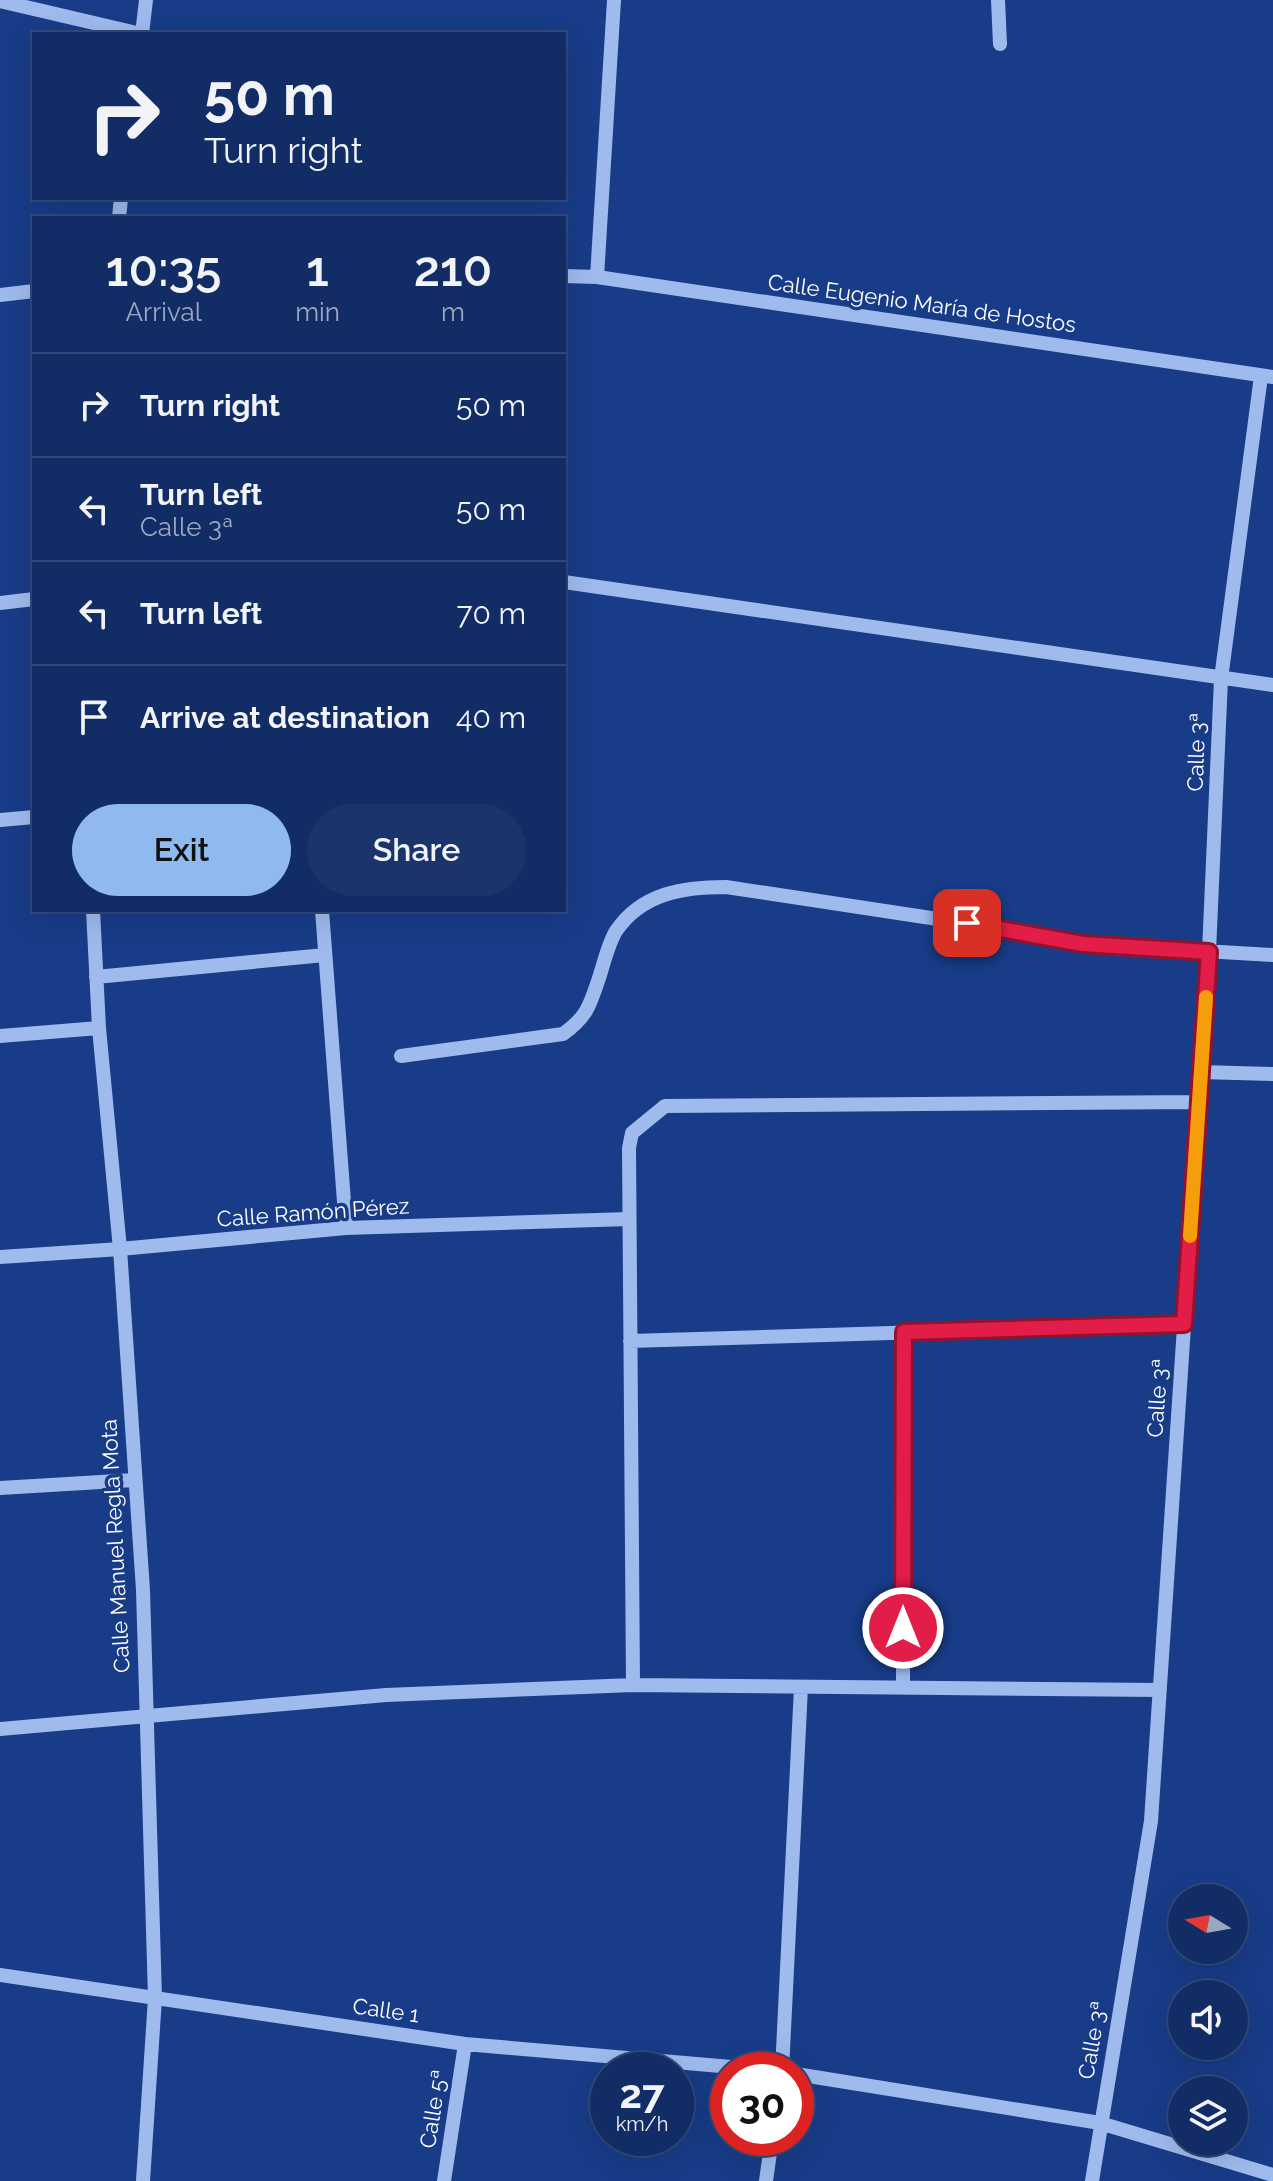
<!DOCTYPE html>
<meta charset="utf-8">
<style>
body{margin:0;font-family:Raleway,sans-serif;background:#1b356c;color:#f1f3f6;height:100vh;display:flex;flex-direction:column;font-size:30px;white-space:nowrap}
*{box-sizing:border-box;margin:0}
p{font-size:26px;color:#9ca8bf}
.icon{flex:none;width:44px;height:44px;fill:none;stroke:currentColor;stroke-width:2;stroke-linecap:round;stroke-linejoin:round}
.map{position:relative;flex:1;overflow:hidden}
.panel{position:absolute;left:32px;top:216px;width:534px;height:696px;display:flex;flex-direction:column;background:#122d66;border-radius:0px;box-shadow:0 8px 32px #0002,0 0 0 2px #31497a}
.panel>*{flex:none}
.guide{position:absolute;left:32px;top:32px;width:534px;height:168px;border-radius:0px;box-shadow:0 8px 32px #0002,0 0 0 2px #31497a;background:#122d66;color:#f1f3f6;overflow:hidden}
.needle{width:52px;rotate:281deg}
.controls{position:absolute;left:1168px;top:1884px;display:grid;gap:16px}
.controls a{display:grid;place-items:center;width:80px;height:80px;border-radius:50%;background:#122d66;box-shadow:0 8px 32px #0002,0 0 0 2px #31497a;font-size:40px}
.speed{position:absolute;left:590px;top:2052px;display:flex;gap:16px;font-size:40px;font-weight:700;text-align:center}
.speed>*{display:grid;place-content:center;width:104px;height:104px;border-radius:50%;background:#122d66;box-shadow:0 8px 32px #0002,0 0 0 2px #31497a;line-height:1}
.speed small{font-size:20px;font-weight:400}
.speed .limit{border:12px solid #d22;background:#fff;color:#111}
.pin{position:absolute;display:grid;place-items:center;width:68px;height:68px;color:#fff;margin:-34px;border-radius:16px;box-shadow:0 4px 12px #0006}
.me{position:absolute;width:88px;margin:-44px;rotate:0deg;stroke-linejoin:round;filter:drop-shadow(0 0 6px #0008)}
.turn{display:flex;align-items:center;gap:28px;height:168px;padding:0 40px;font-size:36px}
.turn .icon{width:104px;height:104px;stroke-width:2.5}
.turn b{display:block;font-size:56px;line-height:68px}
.eta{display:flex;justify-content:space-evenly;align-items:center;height:136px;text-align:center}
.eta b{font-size:48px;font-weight:600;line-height:56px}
.cta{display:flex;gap:16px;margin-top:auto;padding:16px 40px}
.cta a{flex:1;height:92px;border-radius:48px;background:#90b9f0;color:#111;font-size:32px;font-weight:600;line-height:92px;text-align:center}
.cta a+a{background:#1b356c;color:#f1f3f6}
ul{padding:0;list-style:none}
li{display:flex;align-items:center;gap:24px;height:104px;padding:0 40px;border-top:2px solid #31497a}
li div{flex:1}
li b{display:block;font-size:30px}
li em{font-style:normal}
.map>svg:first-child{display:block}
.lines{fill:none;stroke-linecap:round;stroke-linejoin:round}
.minor{stroke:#9fbaed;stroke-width:14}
.route-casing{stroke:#92132f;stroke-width:20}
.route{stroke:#e11d48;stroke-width:14}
.slow{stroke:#f59e0b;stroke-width:14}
.labels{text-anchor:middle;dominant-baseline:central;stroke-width:7;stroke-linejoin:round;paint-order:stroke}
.street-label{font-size:22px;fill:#fff;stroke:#183c88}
</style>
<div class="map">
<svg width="1273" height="2181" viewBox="0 0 1273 2181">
<rect width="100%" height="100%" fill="#183c88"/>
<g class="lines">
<!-- minor -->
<path class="minor" d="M998,0L1000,44
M0,1L141,34
M142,34L146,0
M119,218L121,198
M564,276L597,277L1273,377
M597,277L614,0
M0,295L34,291
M564,582L1273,685
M0,603L34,599
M0,820L34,817
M93,910L99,1028L120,1249L143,1590L155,1998L143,2181
M322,910L346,1228
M96,977L325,955
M0,1036L99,1028
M401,1056L563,1034C587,1017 590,1005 599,978C604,963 608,944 616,931C642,893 683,887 726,887L997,928L1083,944L1273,955
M1200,1072L1273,1074
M0,1257L120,1249L346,1228L629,1219
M630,1341L1184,1324
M0,1488L134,1480
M633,1685L629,1148L632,1133L665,1106L1199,1102
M903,1687L904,1332
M0,1729L386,1695L633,1685L1160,1690
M0,1975L465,2044L768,2070
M782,2070L801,1687
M796,2074L1100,2123L1273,2175
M444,2181L465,2044
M766,2181L772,2138
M1092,2181L1151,1821L1209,952L1221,679L1261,376"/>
</g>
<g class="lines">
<defs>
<path id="route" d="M903,1628L904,1332L1184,1324L1209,952L1083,944L967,923"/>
</defs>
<!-- route casing -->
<use href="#route" class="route-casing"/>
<!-- route -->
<use href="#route" class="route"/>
<!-- slow -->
<path class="slow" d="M1190,1236L1206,997"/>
</g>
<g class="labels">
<!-- street labels -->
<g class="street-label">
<text transform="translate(922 303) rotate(8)">Calle Eugenio María de Hostos</text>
<text transform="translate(1196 752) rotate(-88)">Calle 3ª</text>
<text transform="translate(313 1212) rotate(-4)">Calle Ramón Pérez</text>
<text transform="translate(1157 1398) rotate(-86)">Calle 3ª</text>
<text transform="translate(115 1546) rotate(-93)">Calle Manuel Regla Mota</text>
<text transform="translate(386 2010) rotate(8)">Calle 1</text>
<text transform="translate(1092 2040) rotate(-80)">Calle 3ª</text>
<text transform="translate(433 2109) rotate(-81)">Calle 5ª</text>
</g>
</g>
</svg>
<div class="controls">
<a><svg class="needle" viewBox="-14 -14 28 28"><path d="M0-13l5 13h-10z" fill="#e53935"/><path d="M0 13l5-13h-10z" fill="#9ca8bf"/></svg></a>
<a><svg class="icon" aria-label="sound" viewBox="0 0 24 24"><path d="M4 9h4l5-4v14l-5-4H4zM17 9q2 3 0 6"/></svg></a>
<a><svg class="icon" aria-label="layers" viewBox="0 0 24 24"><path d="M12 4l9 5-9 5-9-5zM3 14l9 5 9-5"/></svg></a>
</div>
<div class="speed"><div>27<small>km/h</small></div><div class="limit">30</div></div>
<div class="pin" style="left:967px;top:923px;background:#d93025"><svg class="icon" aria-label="arrive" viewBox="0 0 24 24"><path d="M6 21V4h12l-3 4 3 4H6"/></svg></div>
<svg class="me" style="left:903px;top:1628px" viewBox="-20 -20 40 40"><circle r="17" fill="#e11d48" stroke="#fff" stroke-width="3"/><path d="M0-11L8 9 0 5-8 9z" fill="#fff"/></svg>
<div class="guide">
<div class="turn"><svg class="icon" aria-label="right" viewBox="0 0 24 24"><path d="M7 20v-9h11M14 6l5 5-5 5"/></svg><div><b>50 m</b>Turn right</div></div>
</div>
<section class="panel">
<div class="eta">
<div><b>10:35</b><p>Arrival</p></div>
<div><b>1</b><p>min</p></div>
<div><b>210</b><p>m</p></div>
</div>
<ul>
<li><svg class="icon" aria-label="right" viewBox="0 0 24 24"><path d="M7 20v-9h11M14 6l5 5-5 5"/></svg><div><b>Turn right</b></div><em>50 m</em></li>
<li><svg class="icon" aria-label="left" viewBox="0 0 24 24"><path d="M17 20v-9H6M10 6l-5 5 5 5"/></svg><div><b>Turn left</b><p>Calle 3ª</p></div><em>50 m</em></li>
<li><svg class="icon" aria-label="left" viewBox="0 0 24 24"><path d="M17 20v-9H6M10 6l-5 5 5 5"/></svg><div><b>Turn left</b></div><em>70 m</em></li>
<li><svg class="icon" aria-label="arrive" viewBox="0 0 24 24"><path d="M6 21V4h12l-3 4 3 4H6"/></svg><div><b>Arrive at destination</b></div><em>40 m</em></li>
</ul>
<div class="cta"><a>Exit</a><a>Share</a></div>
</section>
</div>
